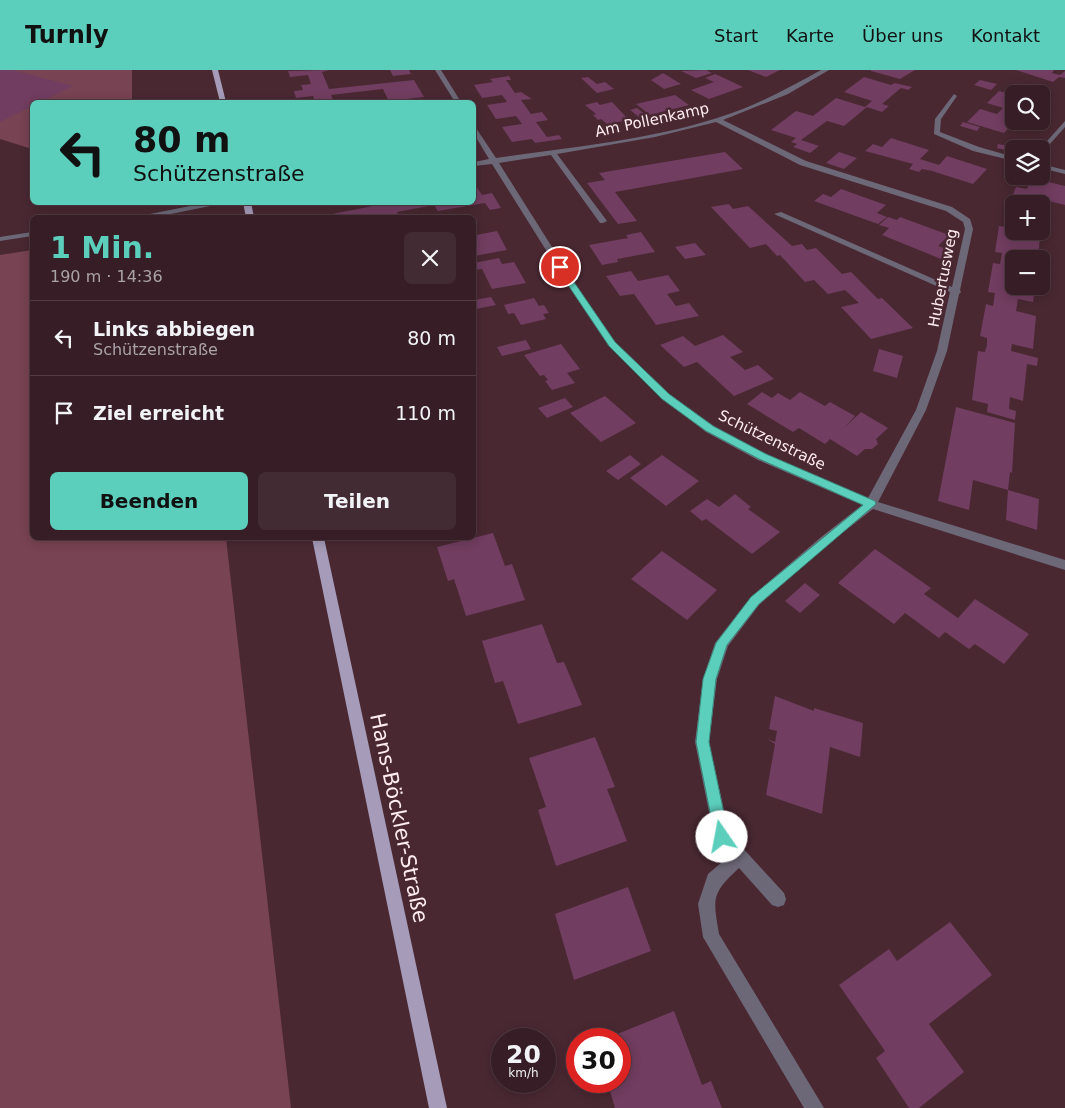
<!DOCTYPE html>
<html lang="de">
<meta charset="utf-8">
<style>
body{margin:0;font-family:"DejaVu Sans",sans-serif;background:#422b32;color:#f1f3f6;height:100vh;display:flex;flex-direction:column;font-size:19px;white-space:nowrap}
*{box-sizing:border-box;margin:0}
p{font-size:16px;color:#aaa2a7}
.icon{flex:none;width:28px;height:28px;fill:none;stroke:currentColor;stroke-width:2;stroke-linecap:round;stroke-linejoin:round}
.map{position:relative;flex:1;overflow:hidden}
.panel{position:absolute;left:30px;top:145px;width:446px;height:325px;display:flex;flex-direction:column;background:#371e26;border-radius:8px;box-shadow:0 2px 12px #0003,0 0 0 1px #513c43}
.panel>*{flex:none}
.banner{position:absolute;left:30px;top:30px;width:446px;height:105px;border-radius:8px;box-shadow:0 2px 12px #0003,0 0 0 1px #513c43;background:#5bcebc;color:#111;overflow:hidden}
.buttons{position:absolute;left:1005px;top:15px;display:grid;gap:10px}
.buttons a{display:grid;place-items:center;width:45px;height:45px;border-radius:8px;background:#371e26;box-shadow:0 2px 12px #0003,0 0 0 1px #513c43;font-size:25px}
.speed{position:absolute;left:491px;top:958px;display:flex;gap:10px;font-size:25px;font-weight:700;text-align:center}
.speed>*{display:grid;place-content:center;width:65px;height:65px;border-radius:50%;background:#371e26;box-shadow:0 2px 12px #0003,0 0 0 1px #513c43;line-height:1}
.speed small{font-size:12px;font-weight:400}
.speed .limit{border:8px solid #d22;background:#fff;color:#111}
.pin{position:absolute;display:grid;place-items:center;width:42px;height:42px;color:#fff;margin:-21px;border:2px solid #fff;border-radius:50%;box-shadow:0 1px 5px #0007}
.me{position:absolute;width:55px;margin:-28px;rotate:348deg;stroke-linejoin:round;filter:drop-shadow(0 0 4px #0008)}
.turn{display:flex;align-items:center;gap:18px;height:105px;padding:0 20px;font-size:22px}
.turn .icon{width:65px;height:65px;stroke-width:2.5}
.turn b{display:block;font-size:35px;line-height:42px}
.round{display:grid;place-items:center;flex:none;width:52px;height:52px;border-radius:8px;background:#422b32}
.overview{display:flex;align-items:center;justify-content:space-between;height:85px;padding:0 20px}
h1{font-size:30px;font-weight:800;line-height:38px;color:#5bcebc}
.cta{display:flex;gap:10px;margin-top:auto;padding:10px 20px}
.cta a{flex:1;height:58px;border-radius:8px;background:#5bcebc;color:#111;font-size:20px;font-weight:800;line-height:58px;text-align:center}
.cta a+a{background:#422b32;color:#f1f3f6}
ul{padding:0;list-style:none}
li{display:flex;align-items:center;gap:15px;height:75px;padding:0 20px;border-top:1px solid #513c43}
li div{flex:1}
li b{display:block;font-size:19px}
li em{font-style:normal}
header{display:flex;align-items:center;gap:30px;box-sizing:border-box;height:70px;padding:0 25px;background:#5bcebc;color:#111}
header strong{font-size:24px}
nav{display:flex;gap:28px;margin-inline-start:auto;font-size:18px}
.map>svg:first-child{display:block}
.green{fill:#784353}
.building{fill:#713d60}
.lines{fill:none;stroke-linecap:round;stroke-linejoin:round}
.minor{fill:#6d6877;fill-rule:evenodd}
.major{fill:#a69cb9;fill-rule:evenodd}
.route{fill:#5bcebc;stroke:#3b867a}
.labels{text-anchor:middle;dominant-baseline:central;stroke-width:5;stroke-linejoin:round;paint-order:stroke}
.far-street-label{font-size:15px;fill:#feecf1;stroke:#492832}
.near-street-label{font-size:21px;fill:#feecf1;stroke:#492832}
</style>
<header>
<strong>Turnly</strong>
<nav><a>Start</a><a>Karte</a><a>Über uns</a><a>Kontakt</a></nav>
</header>
<div class="map">
<svg width="1065" height="1038" viewBox="0 0 1065 1038">
<rect width="100%" height="100%" fill="#492832"/>
<!-- green -->
<path class="green" d="M0,0H132V30L127,32H32V79L0,69Z
M32,180V468H226L291,1038H0V185Z"/>
<!-- building -->
<path class="building" d="M0,0H12L73,16L40,32H32V36L0,52Z
M329,0L322,2L329,19L414,10L424,27L406,29L407,32H389L383,19L331,25L334,32H315L313,26L296,28L294,21L303,20L301,15L311,14L308,5L290,7L288,1Z
M390,0H409L411,4L393,6Z
M706,0L712,3L696,8L681,1Z
M748,0H780L766,7Z
M915,0L900,9L871,1V0Z
M1016,0H1054L1052,3L1060,5L1065,1V8L1059,7L1053,12Z
M663,3L681,14L664,19L651,10Z
M715,4L724,8L743,17L709,29L691,20L714,12L705,8Z
M509,6L511,10H506L515,23L521,22L532,29L521,30L531,44L542,42L548,50L536,52L547,67L559,65L562,69L535,73L532,69L512,72L502,57L522,54L516,46L496,49L487,35L507,32L502,25L482,28L474,15L493,12L490,9Z
M588,7L597,14L605,12L614,19L597,23L581,8Z
M864,7L891,15L895,13L912,17L908,20L901,18L882,34L889,36L882,42L867,37L844,56L827,51L801,70L819,76L810,83L793,77L797,74L791,72L796,68L771,60L796,41L813,46L836,28L865,37L872,31L844,22Z
M980,10L997,14L991,20L974,15Z
M999,21L1014,25V52L1004,63L967,52L980,39L997,44L1003,38L987,33Z
M675,25L689,35L650,45L636,34Z
M597,32L600,35L612,32L629,50L607,54L601,49L598,50L593,45L596,44L585,35Z
M637,38L646,45L639,47L630,40Z
M963,52L980,57L977,61L960,56Z
M891,68L929,80L920,89L939,95L947,86L987,99L973,114L932,101L922,99L919,102L909,99L913,94L865,81L873,74L882,77Z
M998,74L1014,77V82L997,78Z
M725,82L743,99L615,122L637,151L618,154L587,113L605,110L599,103Z
M839,82L857,88L844,99L826,93Z
M1032,108L1065,116V135L1024,125L1022,129L1012,127L1016,117L1027,119Z
M474,113L482,125L492,123L501,138L490,140L485,133L438,141L434,135L397,142L400,148H333L332,144L393,132H474Z
M841,119L886,135L877,143L887,147L878,154L814,131L823,124L831,127Z
M729,134L733,139L748,136L792,176L802,174L807,180L816,178L842,204L851,202L878,229L882,228L913,258L871,269L841,237L859,233L845,220L828,224L814,210L805,212L780,185L777,186L766,174L750,178L711,137Z
M888,147L897,150L900,147L949,165L938,176L949,180L941,189L882,165L889,158L879,155Z
M1007,149L1014,151V161H1028L1040,165L1038,189H1014V216H1035L1033,232L1018,229L1016,241L1036,246L1033,279L1012,274L1011,281L1038,288L1037,296L1027,294L1023,331L1010,327L1009,339L1016,341L1015,350L987,342L988,334L972,330L978,281L985,282L987,275V268L980,266L986,234L993,236L994,229L995,223L988,222L993,193L1000,194L1001,189L1002,183L995,182L999,156L1005,157Z
M474,161L476,165L497,161L507,180L474,186Z
M641,162L655,182L617,189L618,192L602,195L589,175L628,168L626,165Z
M695,173L706,185L685,189L675,177Z
M499,188L502,194L514,192L526,213L492,219L482,199L474,200V193Z
M631,201L638,211L668,205L680,221L667,224L676,236L689,233L699,246L656,255L634,224L620,226L606,206Z
M491,227L496,235L476,239L474,230Z
M534,228L539,236L544,235L549,243L543,244L546,249L521,255L514,243L508,244L504,235Z
M723,265L743,282L730,287L745,300L758,295L774,309L734,326L697,292L684,297L660,275L683,266L695,276Z
M526,270L531,279L502,286L497,277Z
M561,274L580,299L567,303L575,313L552,320L545,311L548,310L544,305L540,306L524,285Z
M879,279L903,286L897,308L873,301Z
M762,322L772,328L778,323L790,330L800,322L825,336L830,332L855,346L844,358L861,342L888,358L876,369L878,374L872,379H865L857,386L830,369L825,374L799,358L793,362L747,334Z
M605,326L636,353L601,372L570,343Z
M565,328L573,337L547,348L538,338Z
M956,337L1015,353L1012,403L1010,402L1008,420L973,410L969,440L938,431Z
M630,385L641,394L618,410L606,401Z
M662,385L699,411L666,436L630,408Z
M1008,420L1039,429L1037,460L1006,450Z
M735,424L751,437L748,439L780,462L752,484L706,449L702,451L690,441L707,429L719,437Z
M493,463L505,496L512,494L525,530L466,546L454,509L448,511L437,477Z
M875,479L931,518L924,524L958,548L975,529L1029,564L1004,594L975,574L969,579L945,562L939,568L905,543L894,554L838,513Z
M662,481L717,520L687,550L631,509Z
M805,513L820,525L800,543L785,531Z
M542,554L557,593L564,592L582,635L518,654L503,611L495,613L482,571Z
M775,626L814,641V638L863,653L860,687L830,677L822,744L766,725L775,674L767,669L775,672L777,661L769,659Z
M595,667L615,717L607,719L627,771L556,796L538,740L546,737L529,688Z
M628,817L651,881L574,910L555,844Z
M950,852L992,905L929,954L964,1002L919,1038H909L876,988L885,981L839,915L889,879L897,891Z
M674,941L702,1015L711,1011L722,1038H615L607,1011H620V969H605Z"/>
<g class="lines">
<!-- minor -->
<path class="minor" d="M435,0H441L461,32H455Z
M821,0H829L788,24L723,50L806,91L952,137L970,149L973,159L960,220L961,222L959,224L947,281L926,340L878,432L1065,490V500L873,439L828,474L759,535L728,576L717,609L709,672L729,763L784,823L786,829L784,835L778,837L772,835L739,798C711,824 713,828 719,864L824,1038H804L703,867L698,834L708,804L729,786L714,767L695,672L703,609L715,573L751,527L820,468L862,435L758,390L706,362L661,328L609,276L566,212L492,94L474,96V92L489,89L474,64V57L476,58L496,88C578,76 665,69 743,39C770,28 796,14 821,0ZM716,52L800,95L946,141L963,152L965,159L952,217L781,142L774,144L950,222L937,281L916,340L868,428L766,384L714,356L669,324L615,272L574,212L499,93L551,85L600,153H603L607,151L557,84L655,67Z
M954,24L957,26L941,49L940,62L979,77L1014,87V91L973,81L934,64L935,49Z
M1065,51V57L1041,84L1040,79Z
M1041,94L1065,100V104L1041,98Z
M210,132H230L151,148H130Z
M32,162V166L0,171V167Z"/>
<!-- major -->
<path class="major" d="M212,0H218L226,32H220Z
M243,132H251L254,148H246Z
M312,468H324L447,1038H429Z"/>
</g>
<!-- route -->
<path class="route" d="M557,196H563L615,272L669,324L713,356L766,384L875,431L876,434L759,534L727,575L716,609L709,672L729,767L727,772L722,774L717,772L715,767L696,672L703,609L716,573L751,527L863,435L759,389L706,361L662,329L609,276L556,197Z"/>
<g class="labels">
<!-- far-street labels -->
<g class="far-street-label">
<text transform="translate(652 50) rotate(-12)">Am Pollenkamp</text>
<text transform="translate(943 208) rotate(-79)">Hubertusweg</text>
<text transform="translate(772 370) rotate(26)">Schützenstraße</text>
</g>
<!-- near-street labels -->
<g class="near-street-label">
<text transform="translate(399 748) rotate(78)">Hans-Böckler-Straße</text>
</g>
</g>
</svg>
<div class="buttons">
<a><svg class="icon" aria-label="search" viewBox="0 0 24 24"><circle cx="10" cy="10" r="6"/><path d="M15 15l6 6"/></svg></a>
<a><svg class="icon" aria-label="layers" viewBox="0 0 24 24"><path d="M12 4l9 5-9 5-9-5zM3 14l9 5 9-5"/></svg></a>
<a>+</a>
<a>−</a>
</div>
<div class="speed"><div>20<small>km/h</small></div><div class="limit">30</div></div>
<div class="pin" style="left:560px;top:197px;background:#d93025"><svg class="icon" aria-label="arrive" viewBox="0 0 24 24"><path d="M6 21V4h12l-3 4 3 4H6"/></svg></div>
<svg class="me" style="left:722px;top:767px" viewBox="-20 -20 40 40"><circle r="19" fill="#fff"/><path d="M0-13L10 11 0 6-10 11z" fill="#5bcebc"/></svg>
<div class="banner">
<div class="turn"><svg class="icon" aria-label="left" viewBox="0 0 24 24"><path d="M17 20v-9H6M10 6l-5 5 5 5"/></svg><div><b>80 m</b>Schützenstraße</div></div>
</div>
<section class="panel">
<div class="overview"><div><h1>1 Min.</h1><p>190 m · 14:36</p></div><a class="round"><svg class="icon" aria-label="close" viewBox="0 0 24 24"><path d="M6 6l12 12M18 6L6 18"/></svg></a></div>
<ul>
<li><svg class="icon" aria-label="left" viewBox="0 0 24 24"><path d="M17 20v-9H6M10 6l-5 5 5 5"/></svg><div><b>Links abbiegen</b><p>Schützenstraße</p></div><em>80 m</em></li>
<li><svg class="icon" aria-label="arrive" viewBox="0 0 24 24"><path d="M6 21V4h12l-3 4 3 4H6"/></svg><div><b>Ziel erreicht</b></div><em>110 m</em></li>
</ul>
<div class="cta"><a>Beenden</a><a>Teilen</a></div>
</section>
</div>
